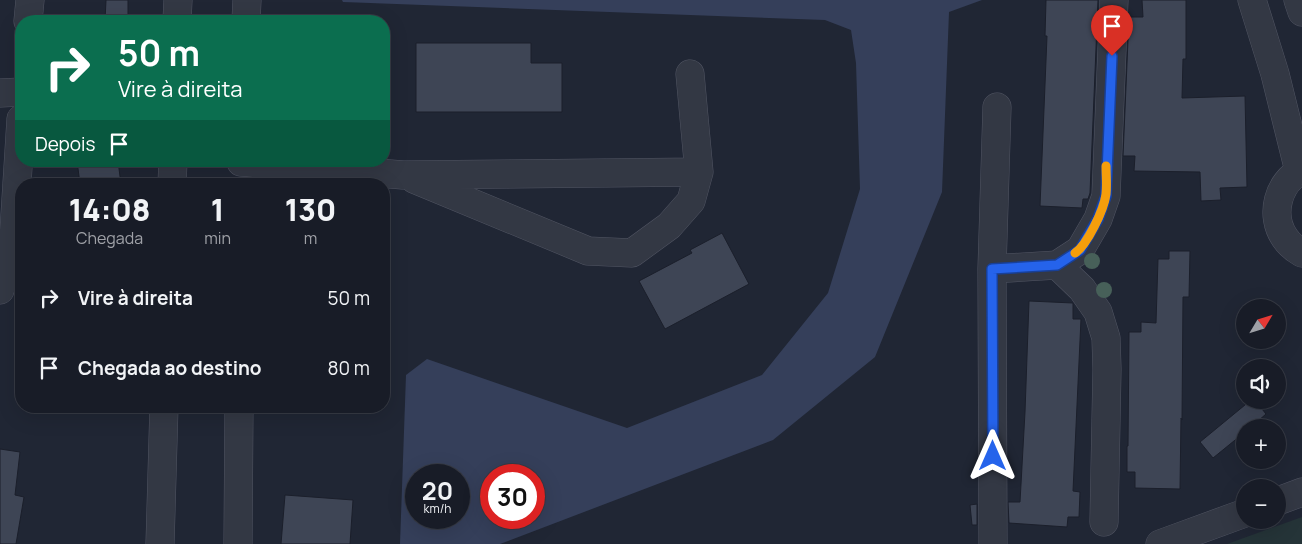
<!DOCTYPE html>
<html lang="pt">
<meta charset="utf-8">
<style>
body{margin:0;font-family:Manrope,sans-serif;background:#252933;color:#f1f3f6;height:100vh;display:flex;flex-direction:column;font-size:19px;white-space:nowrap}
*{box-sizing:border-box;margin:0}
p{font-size:16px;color:#9fa1a7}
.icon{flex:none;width:28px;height:28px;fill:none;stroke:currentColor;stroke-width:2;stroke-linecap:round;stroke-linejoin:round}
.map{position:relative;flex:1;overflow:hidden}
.panel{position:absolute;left:15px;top:178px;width:375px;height:235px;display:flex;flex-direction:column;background:#181c27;border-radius:20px;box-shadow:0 5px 20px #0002,0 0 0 1px #363a44}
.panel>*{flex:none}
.banner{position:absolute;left:15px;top:15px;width:375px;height:152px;border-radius:20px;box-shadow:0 5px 20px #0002,0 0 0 1px #363a44;background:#0b6e4f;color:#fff;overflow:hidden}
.needle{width:32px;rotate:52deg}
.controls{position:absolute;left:1236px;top:299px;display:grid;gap:10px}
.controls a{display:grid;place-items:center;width:50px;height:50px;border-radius:50%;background:#181c27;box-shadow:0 5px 20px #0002,0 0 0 1px #363a44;font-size:25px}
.speed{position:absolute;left:405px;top:464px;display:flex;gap:10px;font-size:25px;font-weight:700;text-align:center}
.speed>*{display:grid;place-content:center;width:65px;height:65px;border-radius:50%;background:#181c27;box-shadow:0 5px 20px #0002,0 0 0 1px #363a44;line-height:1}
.speed small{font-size:12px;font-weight:400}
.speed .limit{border:8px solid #d22;background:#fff;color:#111}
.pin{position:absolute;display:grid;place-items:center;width:42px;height:42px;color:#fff;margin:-51px -21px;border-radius:50% 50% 50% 0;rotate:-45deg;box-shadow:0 0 5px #0007}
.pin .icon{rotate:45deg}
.me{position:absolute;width:55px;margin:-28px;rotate:0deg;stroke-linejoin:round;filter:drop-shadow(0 0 4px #0008)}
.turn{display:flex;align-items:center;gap:18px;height:105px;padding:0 20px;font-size:22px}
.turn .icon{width:65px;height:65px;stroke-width:2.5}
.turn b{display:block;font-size:35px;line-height:42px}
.then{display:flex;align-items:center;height:48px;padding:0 20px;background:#0003;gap:10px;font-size:19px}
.eta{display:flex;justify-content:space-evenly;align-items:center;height:85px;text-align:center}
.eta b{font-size:30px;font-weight:800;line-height:35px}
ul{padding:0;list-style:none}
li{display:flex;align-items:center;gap:15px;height:70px;padding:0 20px}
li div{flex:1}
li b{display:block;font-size:19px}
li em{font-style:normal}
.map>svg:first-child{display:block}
.green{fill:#253438}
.water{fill:#353f5a;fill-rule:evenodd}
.building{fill:#3e4555;stroke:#1b1f2b}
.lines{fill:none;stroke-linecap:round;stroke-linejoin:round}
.minor-casing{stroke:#515563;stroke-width:29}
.minor{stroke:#333844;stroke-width:28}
.tree{fill:#476059}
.route-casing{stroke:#184099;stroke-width:12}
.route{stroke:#2563eb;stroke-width:9}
.slow{stroke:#f59e0b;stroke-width:9}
</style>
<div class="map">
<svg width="1302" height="544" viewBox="0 0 1302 544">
<rect width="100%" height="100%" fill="#202634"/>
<!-- green -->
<path class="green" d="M1302,517V544H1227Z"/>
<!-- water -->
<path class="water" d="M342,0H982L949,12L942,192L875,357L773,440L500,544H400L406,375L427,359L627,428L762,375L828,293L860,189L856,63L851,30L825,20L343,2ZM416,475H459V518H416ZM491,475H534V518H491Z"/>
<!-- building -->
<path class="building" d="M106,0H128V21H105Z
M1046,0H1098L1090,193L1088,199H1083L1082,208L1040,206L1047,36H1045Z
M1142,0H1186V59H1183L1182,98L1245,96L1247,187L1220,188L1221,200L1201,201L1200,172L1134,171L1135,156H1123L1129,17H1143Z
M416,43H531V63H562V112H416Z
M77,161H118L121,184H80Z
M722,233L749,284L665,329L639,281L692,253L690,250Z
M1169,251H1190L1189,297H1183L1182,420L1181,418L1180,489L1135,488V472H1127V446H1128L1129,332H1141V322L1156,323L1158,259H1169Z
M1029,301L1073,303V319H1081L1073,491L1080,492L1079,517H1068L1067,527L1009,523L1008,502H1020L1025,412Z
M1251,400H1255L1266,414L1250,428H1245V432L1213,458L1200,442Z
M0,449L20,452L15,495L24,497L16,544H0Z
M285,495L353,500L350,544H281Z
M977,504V525H972L970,505Z"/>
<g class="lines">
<defs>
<path id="minor" d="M1252,0L1275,74L1299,171
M1298,0L1302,12
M28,21L30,0
M177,21L178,0
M246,21L247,0
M0,93L21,92
M241,162L403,175L699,172
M1302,170C1278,182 1269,215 1285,238C1289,244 1295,249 1302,253
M414,179L588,251L632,253L669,226L691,201L699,172L690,74
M172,184L173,161
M992,269L1057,265
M0,290L14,231L21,119
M1278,501L1302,492
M1104,522L1107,369L1106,338L1098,312L1082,289L1057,265L1080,250L1098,219L1106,196L1114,0
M160,544L164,406
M238,544L239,406
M993,544L992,269L997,107
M1160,544L1245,513"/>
</defs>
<!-- minor casing -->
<use href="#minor" class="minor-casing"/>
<!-- minor -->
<use href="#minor" class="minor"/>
</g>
<!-- trees -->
<g class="tree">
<circle cx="1092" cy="261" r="8"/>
<circle cx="1104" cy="290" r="8"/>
</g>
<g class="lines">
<defs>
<path id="route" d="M993,456L992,269L1057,265L1080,250L1098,219L1106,196L1112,56"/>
</defs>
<!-- route casing -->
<use href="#route" class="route-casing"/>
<!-- route -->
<use href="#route" class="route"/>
<!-- slow -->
<path class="slow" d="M1075,253C1087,245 1104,210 1106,194C1107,185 1106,176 1106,166"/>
</g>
</svg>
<div class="controls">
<a><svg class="needle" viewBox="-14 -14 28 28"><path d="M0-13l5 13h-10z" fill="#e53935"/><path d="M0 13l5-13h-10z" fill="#9fa1a7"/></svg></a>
<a><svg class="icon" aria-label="sound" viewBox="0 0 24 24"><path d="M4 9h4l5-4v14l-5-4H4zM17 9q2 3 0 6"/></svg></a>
<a>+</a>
<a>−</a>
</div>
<div class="speed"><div>20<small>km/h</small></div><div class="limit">30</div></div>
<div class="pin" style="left:1112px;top:56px;background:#d93025"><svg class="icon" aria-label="arrive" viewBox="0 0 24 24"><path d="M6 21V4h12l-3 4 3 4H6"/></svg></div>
<svg class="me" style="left:993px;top:456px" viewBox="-20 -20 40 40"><path d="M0-17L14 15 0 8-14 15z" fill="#2563eb" stroke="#fff" stroke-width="4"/></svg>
<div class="banner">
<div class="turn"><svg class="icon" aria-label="right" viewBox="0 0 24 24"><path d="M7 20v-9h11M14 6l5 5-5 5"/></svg><div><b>50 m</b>Vire à direita</div></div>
<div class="then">Depois<svg class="icon" aria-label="arrive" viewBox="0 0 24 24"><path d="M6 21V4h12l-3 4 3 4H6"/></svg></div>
</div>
<section class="panel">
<div class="eta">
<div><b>14:08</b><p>Chegada</p></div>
<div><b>1</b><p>min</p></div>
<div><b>130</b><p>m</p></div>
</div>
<ul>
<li><svg class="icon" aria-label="right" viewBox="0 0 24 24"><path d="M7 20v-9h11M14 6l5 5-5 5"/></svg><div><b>Vire à direita</b></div><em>50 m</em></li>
<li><svg class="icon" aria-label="arrive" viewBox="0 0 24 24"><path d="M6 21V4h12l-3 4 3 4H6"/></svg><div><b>Chegada ao destino</b></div><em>80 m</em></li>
</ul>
</section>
</div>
